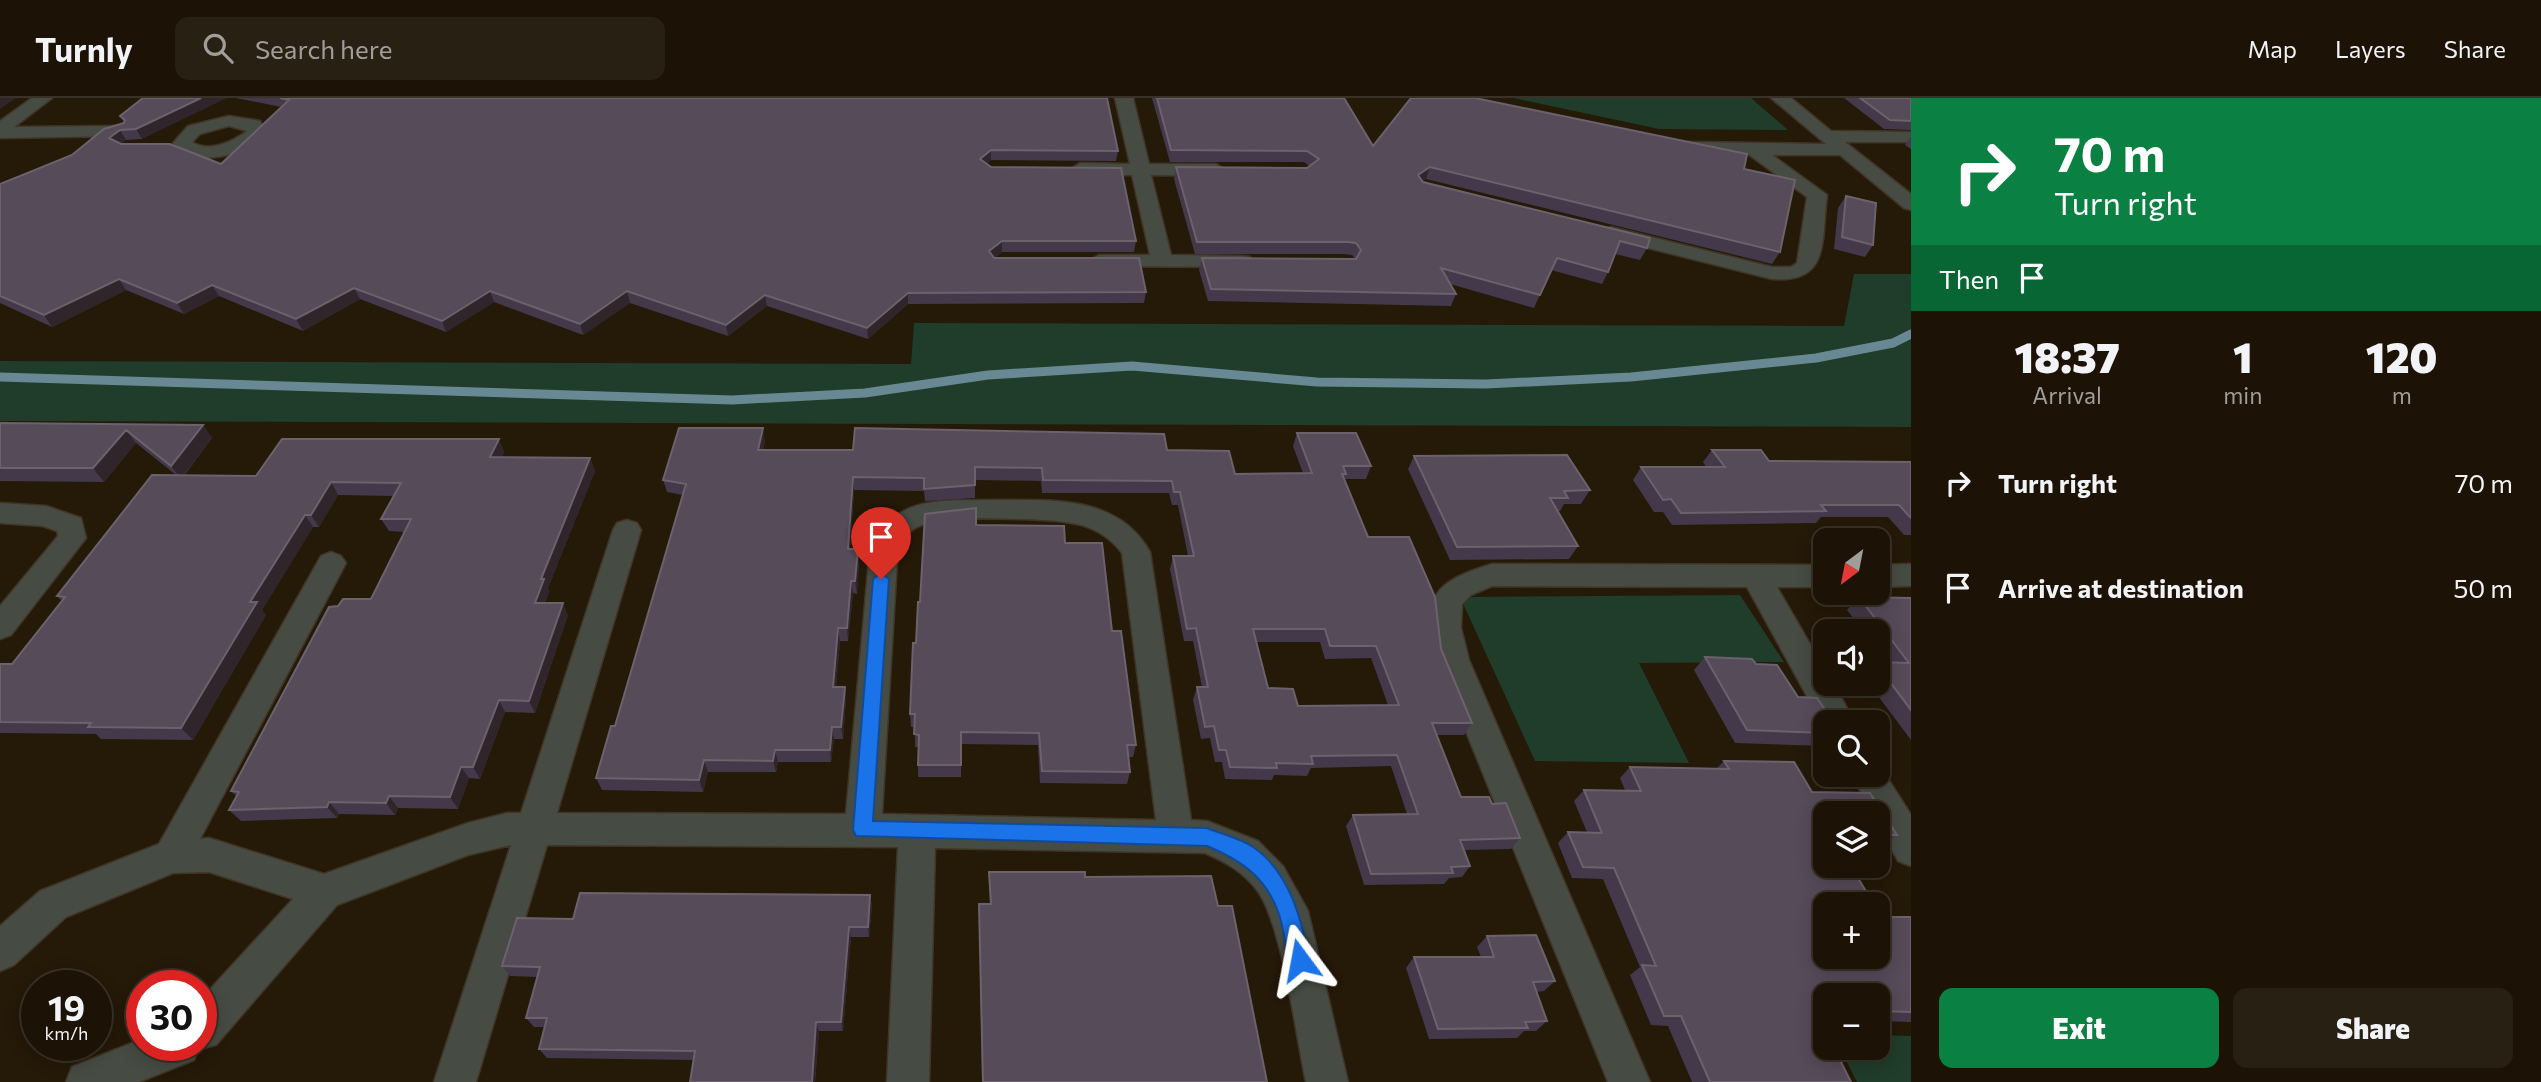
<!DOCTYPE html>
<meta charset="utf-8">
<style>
body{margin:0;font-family:Commissioner,sans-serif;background:#292014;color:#f1f3f6;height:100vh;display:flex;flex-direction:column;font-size:26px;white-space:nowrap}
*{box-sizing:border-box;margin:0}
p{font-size:23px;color:#a09e9b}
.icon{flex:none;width:38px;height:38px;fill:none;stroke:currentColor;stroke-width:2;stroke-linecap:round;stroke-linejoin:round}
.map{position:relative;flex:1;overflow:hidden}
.side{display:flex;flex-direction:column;background:#1c1306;width:630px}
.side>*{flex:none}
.hud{background:#0b8043;color:#fff;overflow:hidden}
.needle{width:46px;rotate:212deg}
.fabs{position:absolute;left:1813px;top:430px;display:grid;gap:14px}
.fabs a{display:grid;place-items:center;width:77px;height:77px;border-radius:14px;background:#1c1306;box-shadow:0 4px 18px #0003,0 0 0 2px #3a3228;font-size:35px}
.speed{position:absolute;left:21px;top:872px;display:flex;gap:14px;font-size:35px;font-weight:700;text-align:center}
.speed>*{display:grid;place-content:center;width:91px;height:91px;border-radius:50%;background:#1c1306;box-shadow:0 4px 18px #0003,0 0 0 2px #3a3228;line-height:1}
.speed small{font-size:18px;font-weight:400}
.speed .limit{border:10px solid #d22;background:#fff;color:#111}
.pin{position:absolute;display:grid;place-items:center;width:60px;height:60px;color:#fff;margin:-72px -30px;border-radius:50% 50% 50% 0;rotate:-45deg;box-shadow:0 0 7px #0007}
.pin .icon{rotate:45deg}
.me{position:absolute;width:77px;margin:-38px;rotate:347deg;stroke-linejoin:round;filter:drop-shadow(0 0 5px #0008)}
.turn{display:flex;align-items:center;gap:24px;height:147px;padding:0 28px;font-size:32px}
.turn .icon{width:91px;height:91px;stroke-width:2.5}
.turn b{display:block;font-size:49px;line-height:60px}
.then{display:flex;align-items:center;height:66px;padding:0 28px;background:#0003;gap:14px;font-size:26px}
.eta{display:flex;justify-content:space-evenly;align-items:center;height:119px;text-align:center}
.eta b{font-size:42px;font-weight:800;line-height:49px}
.primary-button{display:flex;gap:14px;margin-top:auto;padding:14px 28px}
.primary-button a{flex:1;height:80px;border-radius:14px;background:#0b8043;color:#fff;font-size:28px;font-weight:800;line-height:80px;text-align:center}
.primary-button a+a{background:#292014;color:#f1f3f6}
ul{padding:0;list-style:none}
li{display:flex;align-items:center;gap:21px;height:105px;padding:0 28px}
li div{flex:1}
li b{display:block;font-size:26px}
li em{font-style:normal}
header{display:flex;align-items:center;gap:42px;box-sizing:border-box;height:98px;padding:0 35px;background:#1c1306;border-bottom:2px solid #3a3228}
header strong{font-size:33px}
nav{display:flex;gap:38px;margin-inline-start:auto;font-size:24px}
.search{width:490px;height:63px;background:#292014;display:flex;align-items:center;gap:18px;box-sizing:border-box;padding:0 24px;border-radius:14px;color:#a09e9b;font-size:26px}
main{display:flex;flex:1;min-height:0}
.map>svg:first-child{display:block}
.green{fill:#203c2a}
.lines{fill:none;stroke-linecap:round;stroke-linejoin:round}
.stream{stroke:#688894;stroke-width:9}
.minor-casing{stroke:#403424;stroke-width:3}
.minor{fill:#464c44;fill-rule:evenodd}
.wall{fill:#43394a;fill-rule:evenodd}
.shaded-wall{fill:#30252a}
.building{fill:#554b59;stroke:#6b626c;stroke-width:2;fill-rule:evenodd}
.route{fill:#1a73e8;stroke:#114b97;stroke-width:2}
</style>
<header>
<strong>Turnly</strong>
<div class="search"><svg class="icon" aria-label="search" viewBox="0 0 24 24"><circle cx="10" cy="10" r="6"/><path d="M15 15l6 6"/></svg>Search here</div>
<nav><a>Map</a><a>Layers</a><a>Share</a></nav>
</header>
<main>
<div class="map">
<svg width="1911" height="984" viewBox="0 0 1911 984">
<rect width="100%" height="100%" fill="#251908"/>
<!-- green -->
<path class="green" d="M1513,0H1751L1788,32L1659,31Z
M1854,176H1911V329L0,323V263L911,266L914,225L1844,228Z
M1740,497L1784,564L1639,565L1689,665L1535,663L1460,499Z
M1878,937L1911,938V984H1857L1840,950H1878Z"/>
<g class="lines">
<!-- stream -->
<path class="stream" d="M0,279L732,302L865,295L988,277L1132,268L1317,284L1486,286L1631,279L1816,260L1893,245L1911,236"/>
<defs>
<path id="minor" d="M32,0H52L14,29L120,28L129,33L120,38L0,40V23Z
M1115,0H1133L1149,66H1216L1225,72L1216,78L1151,77L1171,157L1242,158L1250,159L1253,164L1250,169L1091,168L1088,163L1099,157H1150L1132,77H1080L1071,71L1080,65L1130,66Z
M1771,0H1791L1831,33L1911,34V44H1845L1911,96V112L1904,110L1840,57H1772L1827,97C1821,141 1831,186 1772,181L1604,139L1601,135L1604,131L1611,129L1772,169H1791L1797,165L1807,99L1748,56H1689L1680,50L1689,44L1826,46Z
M229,18L260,23L265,34C246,58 194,72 173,45L188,28ZM229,28L247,33C232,44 209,55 192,44L200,36Z
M994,402C1052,402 1118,397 1150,454L1191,722L1207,723L1258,743L1283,768L1308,813L1348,984H1306C1296,939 1282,825 1257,792C1243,774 1226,764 1205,755L935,750L929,984H887L898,749L547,747L476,984H434L511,747L468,757L337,807L216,947L198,951L194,962L139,984H66L72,969L142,941V947H201V901L293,801L209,774L173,775L66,819L14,867L0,873V828L40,793L159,746L321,458L331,454L341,458L346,465L200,741L209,740L324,776L468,725L507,715H521L613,432L617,425L627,422L637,425L641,432L557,715L846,716L869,462C888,396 935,403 994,402ZM1025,421C1063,423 1097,422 1122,455L1156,722L882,716L897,462C900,452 902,440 911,433C932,416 998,421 1025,421Z
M0,405L46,408L81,420L86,440L11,537L0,541V508L58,438L57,433L43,428L0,425Z
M1492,466L1825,467V489H1777L1825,572V586H1834L1855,625H1825V631L1747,489L1492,488L1471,497L1462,506L1461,530L1469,562L1650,984H1608L1437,562C1421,500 1432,484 1492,466Z
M1911,466V488L1878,489V467Z
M1878,665L1911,717V768L1898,763L1878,726V716H1872L1852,677H1878Z"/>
</defs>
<!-- minor casing -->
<use href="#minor" class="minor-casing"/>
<!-- minor -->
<use href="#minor" class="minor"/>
</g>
<!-- wall -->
<path class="wall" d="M143,0L142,41L126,42L120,46L221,66L281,9L236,0H1107L1118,53L1116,63L991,62L987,66L1136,143L1134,154H1002L995,160L1146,194L1144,205L908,206L868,241L767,208L728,238L630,205L583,237L494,204L446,234L360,201L303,233L219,198L184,216L126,192L52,229L0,205V86L72,57L124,25L120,18Z
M1152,0H1344L1373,48L1744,71L1780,154L1772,166L1426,81L1423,83V84L1647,150L1640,162L1615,156L1608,174L1602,186L1551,172L1534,210L1450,186L1456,196L1451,208L1208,203L1199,172L1202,160L1355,161L1352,157L1344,156H1195L1174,81L1176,69L1307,70L1309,68L1304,64H1170Z
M1844,0H1911V32L1884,31Z
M1911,38V51L1905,47Z
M1846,98L1873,147L1865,159L1834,151L1838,110Z
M0,325L203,327L212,340L184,378H256L504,353L502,359L590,360L595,373L548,490L549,494L545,505L568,517L535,615L505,614L480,681L469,680L458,711L398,710L395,717L339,716L337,720L241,723L229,712L236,698L231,693L338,508L371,501L405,434L389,433L381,421L394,398L338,397L319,429H313L262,512L266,517L193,642L101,641L96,636L0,635V566H12L62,503L57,498L176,377L136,345L104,384L0,383Z
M1297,335L1371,368L1366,381H1344L1368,439L1441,551L1472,625L1464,637H1437L1461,699L1492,706L1520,740L1511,751L1465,752L1470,768L1462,779L1449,780L1444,786L1364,787L1346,728L1353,717L1407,716L1391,668L1311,670L1307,678L1274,677L1272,682L1225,681L1222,664H1215L1210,640L1201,641L1193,602L1197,589H1202L1193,543H1184L1170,471L1173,458H1188L1178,407H1172L1169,395H1042L1041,383L975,382V400L925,403L924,393L854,392L850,451L859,464L857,496L853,495L848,543H840L836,589H845L846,601L843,641H834L831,664H778L776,674H708L703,694L602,692L596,680L615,628L683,397L667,394L663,382L765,343L763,352H1167L1235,376L1303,375L1293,348ZM1256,544H1320L1325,561L1371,560L1388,607L1298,608L1268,590Z
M1712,352L1769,363L1911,364V437H1904L1888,419H1821L1816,425L1672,427L1663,414H1654L1633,382L1641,369H1706L1703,364Z
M1414,358L1590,392L1581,406H1564L1560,413H1557L1578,448L1569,461L1450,462L1408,371Z
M976,427L1065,445L1112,533L1136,647L1133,659H1128L1130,674L1127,686L1040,685L1038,647L961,646V679H918V649H915V629H911L910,616L920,504Z
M1859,499L1911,500V642L1869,586H1878V564H1886L1878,553V534H1864L1847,512Z
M1705,559L1756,566L1825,625V648L1735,645L1694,572Z
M1724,663L1794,664L1812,694L1870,695L1897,737L1882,748H1878V716H1825V768H1851L1874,807H1825V859H1878V812L1882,819H1911V924L1878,923V898H1825V931H1824L1825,934V950H1834L1851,984H1692L1668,928L1651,927L1630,877L1640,869L1603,781L1572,780L1558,745L1568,734H1587L1574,703L1584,692H1625L1620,680L1630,669L1717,670Z
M989,774L1085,779L1218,808L1267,984H982L979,817V806H990Z
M870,797L872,808L869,839H851L843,933H819L815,984H690L694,962L547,960L539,951L545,929H534L526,920L537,879L510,878L502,868L573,821Z
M1487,838L1555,883L1544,893L1536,894L1547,923L1536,933H1524L1517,940L1429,941L1406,870L1414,859H1481L1477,849Z"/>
<!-- shaded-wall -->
<path class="shaded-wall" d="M0,0H16L0,11Z
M201,0H227L142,41L136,31Z
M120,32L126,42L116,50L109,40Z
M991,52V62L980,72V61Z
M1430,69L1426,81L1414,88L1418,77Z
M1002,143V154L989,164V153Z
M119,181L126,192L52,229L44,217Z
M212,187L219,198L184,216L177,205Z
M354,190L360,201L303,233L296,221Z
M490,193L494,204L446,234L442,223Z
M627,193L630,205L583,237L580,226Z
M908,195V206L868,241L867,230Z
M765,197L767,208L728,238L726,227Z
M203,327L212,340L181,381L171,368Z
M763,330L765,343L761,365L758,352Z
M126,332L136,345L104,384L93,370Z
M499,341L504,353L496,371L490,359Z
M590,360L595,373L548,490L549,494L541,517L535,505L541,481Z
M853,379L854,392L849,464L848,451Z
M331,384L338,397L319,429L311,417Z
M305,417L313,429L262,512L266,517L193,642L181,630L250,504Z
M858,451L859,464L857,496L855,483Z
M851,483L853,495L848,543L847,530Z
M563,505L568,517L535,615L529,603Z
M838,530L840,543L835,601L833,589Z
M845,589L846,601L843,641L841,629Z
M499,602L505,614L480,681L473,669Z
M832,629L834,641L831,664L830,652Z
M775,652L778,664L776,674L773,663Z
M704,662L708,674L703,694L699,682Z
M461,669L469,680L458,711L450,699Z
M389,698L398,710L395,717L386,705Z
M329,704L339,716L337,720L327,709Z
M870,797L872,808L869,839L868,829Z
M849,829L851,839L843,933L841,924Z
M816,924L819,933L815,984H812Z"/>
<!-- building -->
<path class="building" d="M143,0H201L136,31L120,32L109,40L121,46H170L221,66L289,2L280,0H1107L1118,53L991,52L980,61L991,69L1121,70L1136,143H1002L989,153L994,160H1139L1146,194L908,195L867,230L765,197L726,227L627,193L580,226L490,193L442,223L354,190L296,221L212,187L177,205L119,181L44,217L0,198V86L72,57L104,31L124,25L125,22L120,18Z
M1157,0H1344L1373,48L1411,0H1475L1747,56L1744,71L1795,82L1780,154L1430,69L1418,77L1423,84L1650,140L1647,150L1620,143L1608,174L1557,160L1540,197L1441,170L1456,196L1211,191L1202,160L1356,161L1361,152L1356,145L1348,144H1197L1176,69L1307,70L1319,61L1307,53L1171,52Z
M1860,0H1911V23L1890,22Z
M1846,98L1876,105L1873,147L1842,139Z
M0,325L203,327L171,368L126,332L93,370H0Z
M679,330H763L758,352H853L855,330L1164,336L1167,352L1229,353L1235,376L1312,375L1297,335H1356L1371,368H1343L1346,376H1342L1368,439H1409L1435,499L1441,551L1472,625H1432L1461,699H1489L1492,706L1506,705L1520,740L1460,742L1470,768L1451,769L1453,775L1371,776L1353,717L1418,716L1397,657L1311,658L1313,666L1276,665L1277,670L1230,669L1226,652H1219L1214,628L1205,629L1197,589H1208L1196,530L1187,531L1173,458H1194L1180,394H1174L1172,383L1043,382L1042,370L975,369V387L924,391V380L853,379L848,451H858L855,483H851L847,530H838L833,589H845L841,629H832L830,652H775L773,663L704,662L699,682L596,680L611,628H615L686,386L663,382ZM1253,531H1325L1330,548H1376L1399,607L1298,608L1293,591L1268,590Z
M282,341H499L490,359L590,360L541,481H544L535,505H563L529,603L499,602L473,669H461L450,699L389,698L386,705L329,704L327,709L229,712L239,694L231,693L329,509L338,508L343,501H371L411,421H381L401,385L331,384L311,417H305L250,504H257L181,630L88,629L91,625L0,624V566H12L65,499L57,498L152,377L256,378Z
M1712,352H1761L1769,363L1911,364V420L1899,407H1821L1826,413L1681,415L1671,401L1663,402L1641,369H1725Z
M1567,357L1590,392L1564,393L1568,400H1550L1578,448L1457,449L1414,358Z
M976,410V427L1064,428L1065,445H1102L1112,533H1121L1136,647H1127L1130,674L1042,673L1039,635L961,634V667H918L919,637L914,636L915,616H910L913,545H916L918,504H920L925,416Z
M1859,499L1911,500V612L1878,568V564L1909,565Z
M1705,559L1752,561L1756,566L1777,567L1798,599L1817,600L1834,625H1825V635L1747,632Z
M1724,663L1794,664L1812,694L1870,695L1897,737H1878V716H1825V768H1851L1874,807H1825V859H1878V812L1882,819H1911V914L1878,913V898H1825V922H1818L1825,934V950H1834L1851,984H1710L1681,918H1664L1642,867L1656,868L1614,770L1583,769L1568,734L1602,735L1584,692L1641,693L1630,669L1729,671Z
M989,774H1085V779L1211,778L1218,808H1232L1267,984H983L979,806H991Z
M580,795L870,797L868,829H849L841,924H816L812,984H690L695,953L539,951L547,920H526L540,869L502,868L517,820L573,821Z
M1536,837L1555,883L1533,884L1547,923L1525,924L1528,930L1438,931L1414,859H1494L1487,838Z"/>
<!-- route -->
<path class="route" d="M881,475L889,481L873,723L1207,730C1221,736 1240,740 1253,749C1290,774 1301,821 1310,862L1307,869L1300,872L1292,869C1285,852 1285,834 1279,816C1266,779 1241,762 1207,748L856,738L853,732L873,481Z"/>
</svg>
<div class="fabs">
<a><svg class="needle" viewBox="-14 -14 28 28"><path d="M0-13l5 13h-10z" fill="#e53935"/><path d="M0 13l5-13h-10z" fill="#a09e9b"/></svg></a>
<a><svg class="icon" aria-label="sound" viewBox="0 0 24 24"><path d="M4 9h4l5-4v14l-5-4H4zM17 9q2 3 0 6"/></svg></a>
<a><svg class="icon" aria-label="search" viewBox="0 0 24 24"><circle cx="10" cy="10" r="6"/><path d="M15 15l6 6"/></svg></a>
<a><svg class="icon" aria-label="layers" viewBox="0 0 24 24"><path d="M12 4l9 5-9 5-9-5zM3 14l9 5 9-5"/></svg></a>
<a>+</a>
<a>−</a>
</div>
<div class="speed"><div>19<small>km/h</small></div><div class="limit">30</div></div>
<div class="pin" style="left:881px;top:481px;background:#d93025"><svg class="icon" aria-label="arrive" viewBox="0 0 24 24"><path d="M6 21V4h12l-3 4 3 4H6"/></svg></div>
<svg class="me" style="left:1300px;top:862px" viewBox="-20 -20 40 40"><path d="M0-17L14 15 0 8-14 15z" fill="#1a73e8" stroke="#fff" stroke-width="4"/></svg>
</div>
<section class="side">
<div class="hud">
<div class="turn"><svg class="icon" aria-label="right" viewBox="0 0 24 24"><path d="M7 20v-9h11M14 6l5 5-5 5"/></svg><div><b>70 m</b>Turn right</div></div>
<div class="then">Then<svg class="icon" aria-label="arrive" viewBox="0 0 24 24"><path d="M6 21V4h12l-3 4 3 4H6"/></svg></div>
</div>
<div class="eta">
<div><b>18:37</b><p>Arrival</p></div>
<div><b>1</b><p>min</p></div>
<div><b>120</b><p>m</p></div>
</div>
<ul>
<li><svg class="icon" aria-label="right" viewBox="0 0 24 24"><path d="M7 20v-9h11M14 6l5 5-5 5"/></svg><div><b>Turn right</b></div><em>70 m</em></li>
<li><svg class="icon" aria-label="arrive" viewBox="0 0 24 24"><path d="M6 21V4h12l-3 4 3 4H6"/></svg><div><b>Arrive at destination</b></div><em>50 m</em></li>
</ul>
<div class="primary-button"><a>Exit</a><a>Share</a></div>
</section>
</main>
